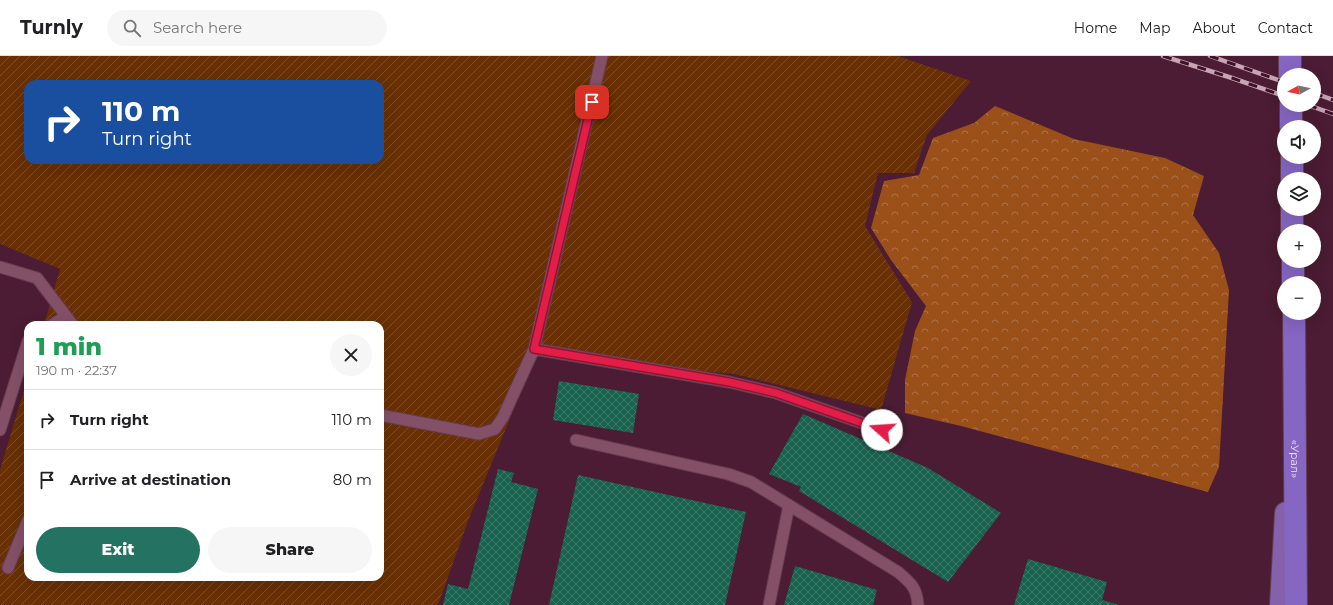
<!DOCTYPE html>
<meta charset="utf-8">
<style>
body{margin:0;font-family:Montserrat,sans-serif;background:#f6f6f6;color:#202124;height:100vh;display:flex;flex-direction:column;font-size:15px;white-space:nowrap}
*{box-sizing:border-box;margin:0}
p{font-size:13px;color:#757577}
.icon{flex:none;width:22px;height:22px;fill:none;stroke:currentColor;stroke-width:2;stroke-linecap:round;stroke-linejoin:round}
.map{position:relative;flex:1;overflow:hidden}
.sheet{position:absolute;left:24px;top:265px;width:360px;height:260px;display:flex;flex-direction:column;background:#fff;border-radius:12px;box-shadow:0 4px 16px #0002}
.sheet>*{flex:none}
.top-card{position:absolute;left:24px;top:24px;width:360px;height:84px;border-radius:12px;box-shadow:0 4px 16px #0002;background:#1a4fa0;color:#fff;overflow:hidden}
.needle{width:26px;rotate:262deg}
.fabs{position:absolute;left:1277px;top:12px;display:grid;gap:8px}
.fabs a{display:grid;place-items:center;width:44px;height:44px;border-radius:50%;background:#fff;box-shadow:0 4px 16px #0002;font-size:20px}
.pin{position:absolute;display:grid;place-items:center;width:34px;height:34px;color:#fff;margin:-17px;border-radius:8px;box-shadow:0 2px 6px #0006}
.me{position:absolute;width:44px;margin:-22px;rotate:289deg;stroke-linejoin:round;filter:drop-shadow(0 0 3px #0008)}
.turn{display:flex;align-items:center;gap:14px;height:84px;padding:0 12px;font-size:18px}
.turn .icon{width:52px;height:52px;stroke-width:2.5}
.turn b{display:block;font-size:28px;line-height:34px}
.round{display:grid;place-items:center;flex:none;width:42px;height:42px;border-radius:21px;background:#f6f6f6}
.headline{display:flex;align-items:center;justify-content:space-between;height:68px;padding:0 12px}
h1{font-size:24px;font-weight:800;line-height:30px;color:#1e9e55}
.button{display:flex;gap:8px;margin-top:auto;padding:8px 12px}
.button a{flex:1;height:46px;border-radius:24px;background:#247261;color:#fff;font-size:16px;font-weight:800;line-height:46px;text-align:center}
.button a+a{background:#f6f6f6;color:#202124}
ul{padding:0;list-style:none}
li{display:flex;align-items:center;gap:12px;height:60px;padding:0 12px;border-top:1px solid #e0e0e0}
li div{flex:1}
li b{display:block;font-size:15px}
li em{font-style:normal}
header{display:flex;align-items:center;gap:24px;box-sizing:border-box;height:56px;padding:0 20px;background:#fff;border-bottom:1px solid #e0e0e0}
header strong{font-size:19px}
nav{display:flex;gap:22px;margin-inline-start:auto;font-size:14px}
.search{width:280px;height:36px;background:#f6f6f6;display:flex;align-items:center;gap:10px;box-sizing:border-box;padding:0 14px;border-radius:22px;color:#757577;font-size:15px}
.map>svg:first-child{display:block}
.forest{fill:url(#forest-crowns)}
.garden{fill:url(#garden-furrows);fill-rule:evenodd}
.building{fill:url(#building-cross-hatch)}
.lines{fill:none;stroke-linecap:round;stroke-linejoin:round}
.service-casing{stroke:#653c51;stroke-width:13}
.primary-casing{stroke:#653c51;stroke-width:24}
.trunk-casing{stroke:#653c51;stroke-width:24}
.service{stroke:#845067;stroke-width:11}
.primary{stroke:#8560ab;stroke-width:22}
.trunk{stroke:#8566c2;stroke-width:22}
.rail-casing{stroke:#c8a4b4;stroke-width:4.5}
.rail{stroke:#3f1229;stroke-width:3;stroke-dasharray:9;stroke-linecap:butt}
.route-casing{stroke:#92132f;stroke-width:10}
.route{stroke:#e11d48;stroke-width:7}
.labels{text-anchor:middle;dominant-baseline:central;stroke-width:4;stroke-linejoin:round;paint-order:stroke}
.street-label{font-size:11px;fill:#fedfeb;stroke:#3f1229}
</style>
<header>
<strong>Turnly</strong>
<div class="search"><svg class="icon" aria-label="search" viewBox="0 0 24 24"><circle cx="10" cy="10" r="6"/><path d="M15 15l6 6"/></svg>Search here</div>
<nav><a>Home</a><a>Map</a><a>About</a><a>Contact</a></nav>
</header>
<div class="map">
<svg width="1333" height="549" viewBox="0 0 1333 549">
<defs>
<pattern id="forest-crowns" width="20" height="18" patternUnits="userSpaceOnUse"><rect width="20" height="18" fill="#9b501a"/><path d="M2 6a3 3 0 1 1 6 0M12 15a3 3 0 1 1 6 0" fill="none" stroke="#af7147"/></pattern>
<pattern id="garden-furrows" width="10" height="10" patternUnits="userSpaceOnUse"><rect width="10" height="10" fill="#683004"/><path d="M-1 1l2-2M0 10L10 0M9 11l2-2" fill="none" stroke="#7f4e29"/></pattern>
<pattern id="building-cross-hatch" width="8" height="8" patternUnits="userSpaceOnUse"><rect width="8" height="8" fill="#19624f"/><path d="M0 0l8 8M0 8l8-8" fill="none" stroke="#3c7868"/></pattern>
</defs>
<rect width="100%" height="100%" fill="#4b1c33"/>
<!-- forest -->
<path class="forest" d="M995,50L1074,83L1165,102L1204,120L1193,159L1219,197L1229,234L1219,411L1208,436L961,370L905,357V324L915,275L926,250L891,204L871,172L884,125L919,119L933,82L974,67Z"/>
<!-- garden -->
<path class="garden" d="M0,0H898L971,25L927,79L914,117H878L865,170L912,246L881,354L734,318L536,299L468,465L438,549H0V414L28,321V521H380V269H44L60,213L0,188ZM28,28H380V104H28Z"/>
<!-- building -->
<path class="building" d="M559,325L639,338L633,377L553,364Z
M803,358L928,412L1001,457L948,526L799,435L801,431L769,418Z
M498,413L514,417L511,426L538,433L509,549H443L448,528L468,533Z
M578,419L746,456L725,549H549Z
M1028,503L1107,526L1102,544L1119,549H1014Z
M795,510L877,534L873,549H784Z"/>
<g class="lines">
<defs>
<path id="service" d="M0,211L37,222L73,269
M52,269L66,260
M534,293L729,326L776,337L897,379
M380,359L479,378L495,373L503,361L534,293L602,0
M0,374L28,285
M576,384L728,418L751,426L898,516C911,527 917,532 918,549
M8,512L28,464
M769,549L789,449"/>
<path id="primary" d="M1281,549L1286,457"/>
<g id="trunk">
<path d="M1290,0V19"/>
<path d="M1291,49V71"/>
<path d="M1292,101V123"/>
<path d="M1292,153V175"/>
<path d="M1293,205V227"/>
<path id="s1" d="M1294,257L1296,549"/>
</g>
</defs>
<!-- service casing -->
<use href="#service" class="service-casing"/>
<!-- primary casing -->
<use href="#primary" class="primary-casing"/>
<!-- trunk casing -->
<use href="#trunk" class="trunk-casing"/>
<!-- service -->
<use href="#service" class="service"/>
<!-- primary -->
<use href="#primary" class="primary"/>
<!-- trunk -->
<use href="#trunk" class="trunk"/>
<defs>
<path id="rail" d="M1163,0L1232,22L1284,40
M1210,0L1284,26
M1314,37L1333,44
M1308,49L1333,58"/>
</defs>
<!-- rail casing -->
<use href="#rail" class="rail-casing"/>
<!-- rail -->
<use href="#rail" class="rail"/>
</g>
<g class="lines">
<defs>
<path id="route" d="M592,46L534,293L729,326L776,337L882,374"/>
</defs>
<!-- route casing -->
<use href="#route" class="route-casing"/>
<!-- route -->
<use href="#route" class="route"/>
</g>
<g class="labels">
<!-- street labels -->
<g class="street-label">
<text stroke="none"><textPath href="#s1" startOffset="146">«Урал»</textPath></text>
</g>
</g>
</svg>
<div class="fabs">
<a><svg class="needle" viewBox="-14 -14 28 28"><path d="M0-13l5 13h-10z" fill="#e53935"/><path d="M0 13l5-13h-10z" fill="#757577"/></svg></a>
<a><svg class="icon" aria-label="sound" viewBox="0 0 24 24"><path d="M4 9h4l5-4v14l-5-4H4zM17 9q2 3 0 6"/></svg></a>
<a><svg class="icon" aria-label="layers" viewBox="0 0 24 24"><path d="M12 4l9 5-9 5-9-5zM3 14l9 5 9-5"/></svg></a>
<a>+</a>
<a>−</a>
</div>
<div class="pin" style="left:592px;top:46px;background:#d93025"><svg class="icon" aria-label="arrive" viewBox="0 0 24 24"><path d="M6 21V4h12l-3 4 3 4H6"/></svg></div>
<svg class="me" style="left:882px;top:374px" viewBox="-20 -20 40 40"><circle r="19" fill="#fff"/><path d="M0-13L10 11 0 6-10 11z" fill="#e11d48"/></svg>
<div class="top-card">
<div class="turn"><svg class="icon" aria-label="right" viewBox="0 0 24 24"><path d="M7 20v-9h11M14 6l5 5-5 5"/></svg><div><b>110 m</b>Turn right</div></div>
</div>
<section class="sheet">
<div class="headline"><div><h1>1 min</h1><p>190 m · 22:37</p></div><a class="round"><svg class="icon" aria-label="close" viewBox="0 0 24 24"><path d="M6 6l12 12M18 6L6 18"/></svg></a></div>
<ul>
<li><svg class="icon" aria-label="right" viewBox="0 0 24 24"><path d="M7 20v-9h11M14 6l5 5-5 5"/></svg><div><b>Turn right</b></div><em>110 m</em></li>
<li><svg class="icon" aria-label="arrive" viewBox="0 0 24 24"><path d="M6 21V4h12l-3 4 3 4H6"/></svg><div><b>Arrive at destination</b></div><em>80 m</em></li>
</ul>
<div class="button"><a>Exit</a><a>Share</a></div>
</section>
</div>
